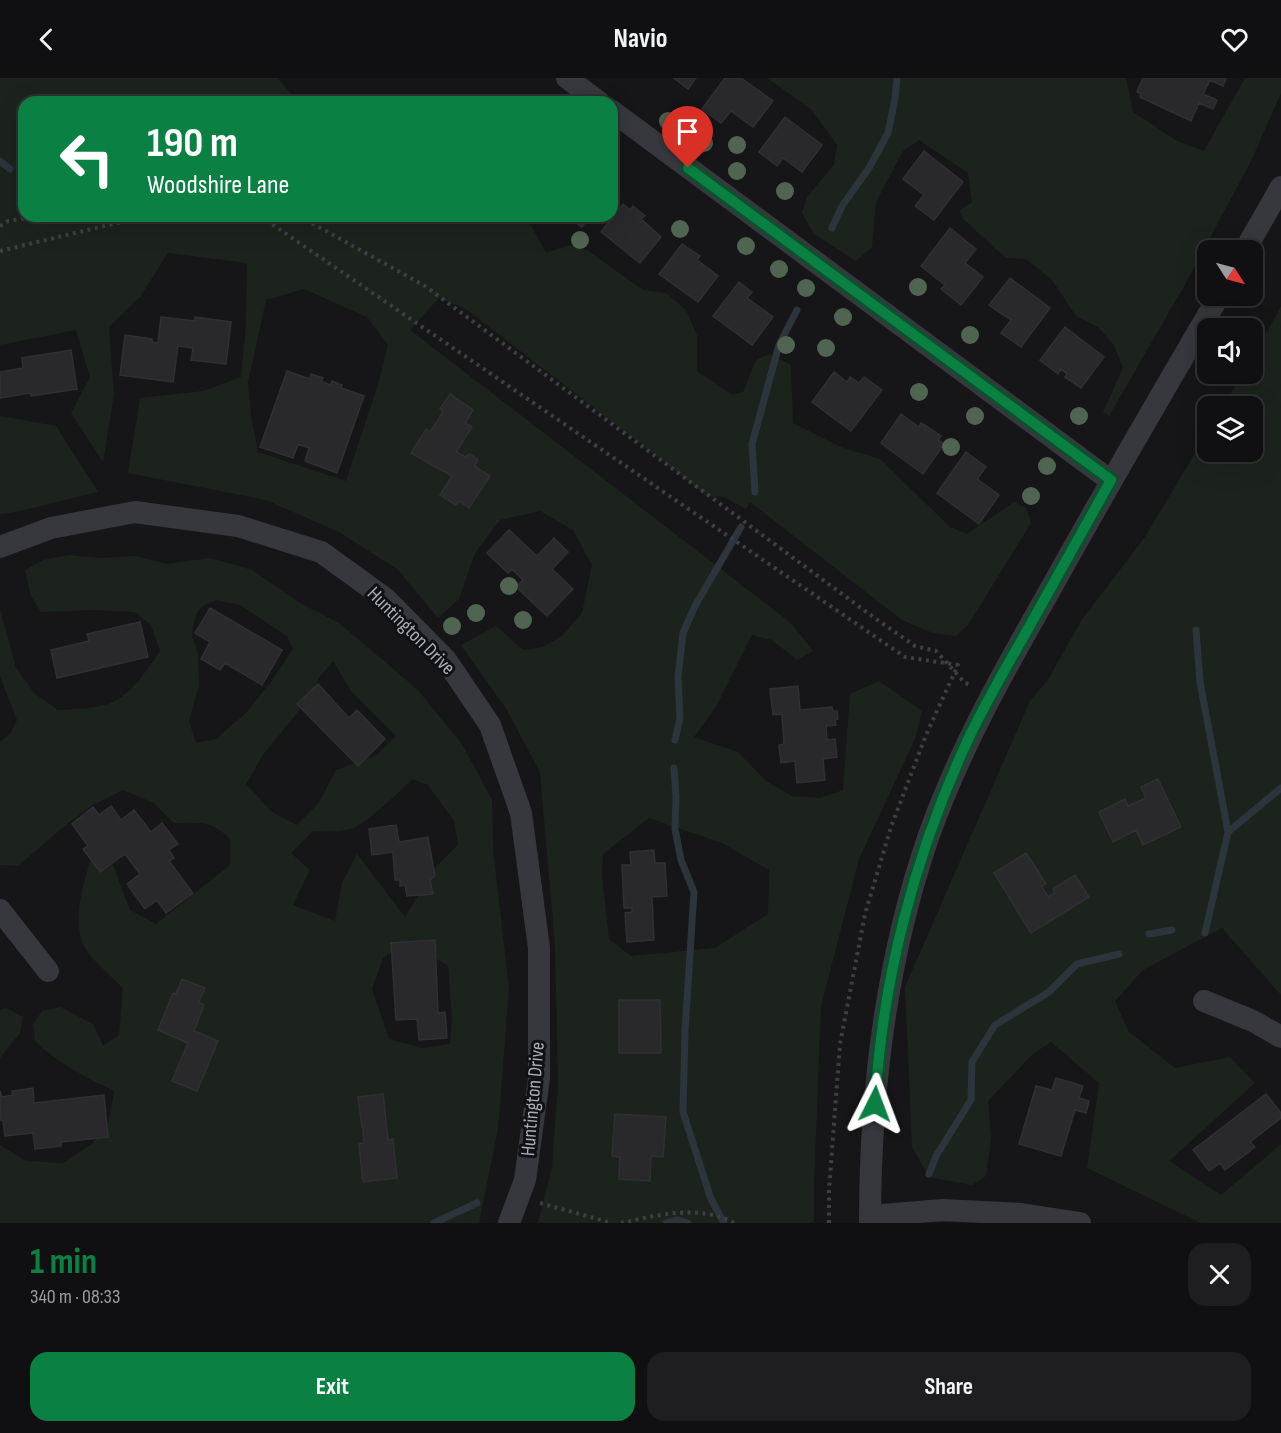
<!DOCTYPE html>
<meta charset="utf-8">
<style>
body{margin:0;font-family:"Sofia Sans Condensed",sans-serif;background:#1e1e20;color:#f1f3f6;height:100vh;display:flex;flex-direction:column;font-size:22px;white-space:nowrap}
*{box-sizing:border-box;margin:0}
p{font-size:20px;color:#9c9d9f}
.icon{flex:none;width:33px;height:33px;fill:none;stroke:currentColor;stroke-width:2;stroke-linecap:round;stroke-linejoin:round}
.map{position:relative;height:1145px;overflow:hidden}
.details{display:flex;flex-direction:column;background:#101012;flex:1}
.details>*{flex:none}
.guide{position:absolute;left:18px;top:18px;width:600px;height:126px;border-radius:18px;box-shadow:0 6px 24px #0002,0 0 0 2px #303032;background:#0b8043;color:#fff;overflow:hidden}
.needle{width:39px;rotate:126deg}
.buttons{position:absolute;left:1197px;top:162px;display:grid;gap:12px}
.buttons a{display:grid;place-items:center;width:66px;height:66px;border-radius:12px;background:#101012;box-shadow:0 6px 24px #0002,0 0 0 2px #303032;font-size:30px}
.pin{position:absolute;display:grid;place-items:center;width:51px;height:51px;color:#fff;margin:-62px -26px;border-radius:50% 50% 50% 0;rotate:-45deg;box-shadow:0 0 6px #0007}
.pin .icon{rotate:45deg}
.me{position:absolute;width:66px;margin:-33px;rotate:3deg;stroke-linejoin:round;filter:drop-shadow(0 0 4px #0008)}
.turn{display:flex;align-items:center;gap:21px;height:126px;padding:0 30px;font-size:27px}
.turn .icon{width:78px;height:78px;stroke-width:2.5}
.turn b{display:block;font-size:42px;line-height:51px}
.round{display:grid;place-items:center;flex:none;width:63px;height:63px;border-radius:18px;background:#1e1e20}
.headline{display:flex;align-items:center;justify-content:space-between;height:102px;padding:0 30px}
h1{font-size:36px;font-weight:700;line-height:45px;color:#0b8043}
.primary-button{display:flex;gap:12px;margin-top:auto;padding:12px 30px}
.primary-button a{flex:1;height:69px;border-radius:18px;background:#0b8043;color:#fff;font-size:24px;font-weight:700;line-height:69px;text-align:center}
.primary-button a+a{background:#1e1e20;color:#f1f3f6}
header{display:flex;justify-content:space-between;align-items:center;height:78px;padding:0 30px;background:#101012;font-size:27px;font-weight:700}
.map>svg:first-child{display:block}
.green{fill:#1c231d;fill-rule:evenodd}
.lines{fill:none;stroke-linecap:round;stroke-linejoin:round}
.stream{stroke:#2c353c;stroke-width:7}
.building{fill:#29292c;stroke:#303034;stroke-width:1.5}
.path{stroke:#3d3f44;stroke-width:4;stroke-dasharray:3 4.5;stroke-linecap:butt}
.minor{stroke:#37383d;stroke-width:22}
.tree{fill:#506452}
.route-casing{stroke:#07532c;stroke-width:15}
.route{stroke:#0b8043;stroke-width:10}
.labels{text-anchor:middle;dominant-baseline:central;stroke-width:6;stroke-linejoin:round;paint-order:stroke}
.street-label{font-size:20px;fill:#a8adb8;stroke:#111113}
</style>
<header><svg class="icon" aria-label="back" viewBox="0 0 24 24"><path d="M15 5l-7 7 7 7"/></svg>Navio<svg class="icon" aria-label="heart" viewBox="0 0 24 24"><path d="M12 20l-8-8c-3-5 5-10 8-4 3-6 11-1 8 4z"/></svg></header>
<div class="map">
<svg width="1281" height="1145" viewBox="0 0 1281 1145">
<rect width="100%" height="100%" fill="#161618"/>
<!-- green -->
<path class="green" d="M0,0H278L298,24H24V138H526L546,175L569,167L587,172L643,212L666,215L686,232L697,257V293L732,317L743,314L756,282L769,276L791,287L793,345L841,369L880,381L950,449L967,456L1014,424L1026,430L1031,445L968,547L956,558L933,555L902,542L750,424L746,431L724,419L706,418L676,393L466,231L439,220L410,252L791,545L813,573L797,582L772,562L752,557L716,629L694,659L738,674L766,703L792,718L820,720L843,712L850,616L879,603L922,633L915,661L859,781L821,928L814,1105V1145H538L552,1089L558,1007L555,867L540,694L507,632L461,567L496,548L523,572L543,569L562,558L582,535L592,487L573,452L540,433L500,442L475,475L459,521L438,540L397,491L339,454L266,422L128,395L140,320L203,313L241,299L246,247L247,185L168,175L140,219L109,249L114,316L103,384L71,335L90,299L76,252L0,267ZM304,211L367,239L388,267L377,310L346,403L258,374L251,339L248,304L266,222ZM649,740L722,765L769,792L768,836L715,870L631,878L609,861L602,798L603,776Z
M767,0H1126L1133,34L1177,63L1204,73L1245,0H1281V15L1252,81L1187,203L1109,338L1103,334L1123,290L1114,267L1098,249L1076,238L1052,202L1026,181L1006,180L963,141L960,132L972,124L968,95L919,62L903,73L876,124L872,169L856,183L814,156L802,135L807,119L834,87L837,67L811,31Z
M1281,228V917L1222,850L1143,892L1115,923L1129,954L1175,990L1230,979L1255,1005L1169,1083L1221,1117L1281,1066V1145H1201L1087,1090L1099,1005L1051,964L1033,976L988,1023L991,1060L986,1098L972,1107L929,1099L912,1069L905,909L1030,623L1048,602L1081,543L1145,459L1207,355L1208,374H1252V328H1223L1243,296H1252L1253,280Z
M0,338L56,348L98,414L16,434L0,436Z
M69,477L101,480L136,478L166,486L210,480L252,492L300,525L339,545L417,611L462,666L492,722L493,772L509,910L498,1051L479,1145H0V1067L26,1083L63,1085L93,1065L109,1042L114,1013C85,999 58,985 35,963L33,946L42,933L60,929L93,946L103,968L119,957L123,910C113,900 86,877 82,864C74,838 82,810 90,784L113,787L130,832L156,846L230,787V761C211,742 200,745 174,745L154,725L123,712L93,727L67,746L18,788L0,787V664L11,655L17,642L0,598V531L16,590L35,616L58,632C77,631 98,631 115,623C132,615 150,588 160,573L151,547L135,534L94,532L41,534L31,518L25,492L43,482ZM216,522L240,527L287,558L293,571L271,604L246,635L216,661L196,665L189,643L199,607L198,576L192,558L195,539L201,529ZM333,583L352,614L396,658L375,678L336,692L318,726L297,747L272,734L246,706L262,678L308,622L319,600ZM413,701L428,707L454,743L458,767L435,790L405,839L357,776L342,805L335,843L293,827L310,792L291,775L313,753C326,754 338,754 351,751C368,745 398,714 413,701ZM407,865L425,873L448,888L452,940L450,966L422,970L389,961L372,911L383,880Z
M6,930L23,939L20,955L0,980V932Z"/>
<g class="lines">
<!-- stream -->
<path class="stream" d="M0,83L10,91
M832,150L842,128L869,90L888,55L895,21L897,0
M755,414L752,366L779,267L797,232
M1196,552L1200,604L1228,754L1205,855
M675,662L680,640L678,599L683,555L695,528L741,449
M674,690L676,718L675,751L681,782L694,814L685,953L683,1034L711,1121L724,1145
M1228,754L1281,710
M1149,856L1172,852
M929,1096L936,1078L971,1022L972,984L995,947L1049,914L1077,886L1119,876
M434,1145L477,1125
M666,1145L678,1142L688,1145"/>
</g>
<!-- building -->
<path class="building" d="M674,0H696L688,11Z
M725,0H741L773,23L753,49L731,33L721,45L702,31Z
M1143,0H1142H1226L1223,8L1210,2L1203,16L1217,22L1213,31L1199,25L1191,43L1140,19L1141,16L1137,14Z
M785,39L822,67L802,94L783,80L777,88L759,74Z
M924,73L963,104L934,142L915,128L924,117L903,101Z
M623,126L630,132L633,128L645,138L641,141L661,159L640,185L601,154Z
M566,138H590L582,149Z
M950,150L976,171L965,185L983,199L961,227L941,211L945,207L921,188Z
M682,166L700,178L697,182L718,198L698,224L659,196Z
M1010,200L1050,230L1021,269L1001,255L1011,242L989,227Z
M739,204L752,214L747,220L773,239L752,267L713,238Z
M161,239L195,243V239L231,244L226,286L191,282L193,270L178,268L173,304L120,297L125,257L152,261V264L158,265Z
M1065,249L1104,279L1081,310L1065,299L1067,296L1061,291L1058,296L1040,282Z
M71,272L77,311L31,318L30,315L0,320V294L23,290L22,280Z
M287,293L310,301L311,296L323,300L321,303L330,307L332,303L342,307L341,310L364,318L337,395L305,383L309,370L298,366L293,380L260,369Z
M834,294L847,304L850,299L859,305L864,299L882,312L851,353L812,324Z
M450,316L473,332L465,345L472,349L456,374L465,379L470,376L478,382L474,388L490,398L469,430L459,423L456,427L440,417L452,398L411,375L426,351L430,354L443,334L440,331Z
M901,336L919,349L921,345L926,348L941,358L938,362L944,366L923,396L881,365Z
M966,374L986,389L977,401L999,417L979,446L937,415Z
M509,452L537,478L554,460L568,474L552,491L573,511L547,538L516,509L523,502L512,491L508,495L487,475Z
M210,530L282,572L262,607L225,585L220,592L201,581L210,564L195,555Z
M140,544L148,579L57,600L51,572L89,563L87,556Z
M318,606L349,640L357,632L385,661L358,688L297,626Z
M798,608L800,632L832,629L833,633H837L838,641L835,642L836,647L826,648L827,662L835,661L837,679L823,681L825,702L797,705L795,683L781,685L779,667L784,666L782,636L773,637L770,611Z
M1158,701L1181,749L1143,767L1136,752L1113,764L1099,734L1125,721L1128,728L1146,720L1141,709Z
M111,728L121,742L134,732L151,754L162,745L178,766L169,772L174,780L169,783L193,815L166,835L157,822L145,831L127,806L140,796L125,776L100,794L83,771L88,768L72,746L93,729L99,737Z
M396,747L399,764L428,759L435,798L430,802L433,816L407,818L405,807L400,808V802H395L393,774L372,777L369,751Z
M654,772L655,785H665L667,818L652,819L654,862L627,864L625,835L632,834V830H624L622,787H631L630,774Z
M1026,775L1046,806L1041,808L1048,819L1055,815L1053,811L1075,797L1089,819L1031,855L994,795Z
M435,862L438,935L445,934L447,960L419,962L417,941L396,942L391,865Z
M182,901L205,910L199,924L204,927L194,953L218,963L197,1013L172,1003L188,965L158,952L173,915L176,916Z
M619,922H660L661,975H619Z
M1056,1000L1083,1008L1079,1020L1089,1023L1086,1035L1075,1032L1061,1078L1019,1066L1036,1008L1052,1012Z
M33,1010L34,1025L104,1017L108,1059L61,1064V1068L35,1071L33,1055L5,1058L3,1042H0V1013L2,1019L13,1017L12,1013Z
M383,1016L388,1062L393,1061L397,1100L363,1104L359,1066L364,1065L363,1050L364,1048L362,1049L358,1019Z
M1266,1016L1281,1035V1040L1250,1064L1255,1069L1225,1092L1220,1085L1209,1093L1193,1072Z
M615,1036L666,1039L663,1079L651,1078L650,1103L619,1101L620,1079L612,1078Z"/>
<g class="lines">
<!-- path -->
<path class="path" d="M260,138L905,579L958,587L926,657L891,749L865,836L840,966L829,1112V1145
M299,138L425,208L876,541L915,568L936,573L965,605L972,607
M0,148L8,143L39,138
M0,173L146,138
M540,1125L612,1145
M621,1145C657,1137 700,1126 734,1145"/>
<!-- minor -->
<path class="minor" d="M567,0L599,24
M612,33L1111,403
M1245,172L1281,109
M0,469L51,450L135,434L238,448L321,474L386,521L446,582L490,647L521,735L539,870V1000L525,1102L509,1145
M0,832L48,893
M1204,923L1253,943L1281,959
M870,1138L943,1132L1021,1136L1080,1145
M870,1145C870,1013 886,881 929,757C960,670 1005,591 1050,512C1105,413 1162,315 1219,218"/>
</g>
<!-- trees -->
<g class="tree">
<circle cx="668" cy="43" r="9"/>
<circle cx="704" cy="65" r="9"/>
<circle cx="737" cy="67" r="9"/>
<circle cx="737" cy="93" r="9"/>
<circle cx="785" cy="113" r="9"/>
<circle cx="680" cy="151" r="9"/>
<circle cx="580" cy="162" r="9"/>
<circle cx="746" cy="168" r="9"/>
<circle cx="779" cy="191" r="9"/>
<circle cx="918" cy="209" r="9"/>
<circle cx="806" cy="210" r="9"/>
<circle cx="843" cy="239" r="9"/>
<circle cx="970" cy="257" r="9"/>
<circle cx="786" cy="267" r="9"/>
<circle cx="826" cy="270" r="9"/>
<circle cx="919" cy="314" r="9"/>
<circle cx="975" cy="338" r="9"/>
<circle cx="1079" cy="338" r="9"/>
<circle cx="951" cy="369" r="9"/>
<circle cx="1047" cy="388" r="9"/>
<circle cx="1031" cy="418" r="9"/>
<circle cx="509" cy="508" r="9"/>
<circle cx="476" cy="535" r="9"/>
<circle cx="523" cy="542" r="9"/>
<circle cx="452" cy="548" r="9"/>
</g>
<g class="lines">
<defs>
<path id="route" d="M688,90L1111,402C1082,454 1053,506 1024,558C1004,593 983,629 966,666C914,779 882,903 875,1026"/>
</defs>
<!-- route casing -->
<use href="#route" class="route-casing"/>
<!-- route -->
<use href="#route" class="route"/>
</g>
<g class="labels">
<!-- street labels -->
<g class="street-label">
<text transform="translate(411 553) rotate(45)">Huntington Drive</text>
<text transform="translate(533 1021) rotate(-85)">Huntington Drive</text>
</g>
</g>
</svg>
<div class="buttons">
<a><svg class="needle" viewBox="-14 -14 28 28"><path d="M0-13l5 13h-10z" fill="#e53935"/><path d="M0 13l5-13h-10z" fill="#9c9d9f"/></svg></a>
<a><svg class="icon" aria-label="sound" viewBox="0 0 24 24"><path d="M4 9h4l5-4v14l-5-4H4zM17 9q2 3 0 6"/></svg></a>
<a><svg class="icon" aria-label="layers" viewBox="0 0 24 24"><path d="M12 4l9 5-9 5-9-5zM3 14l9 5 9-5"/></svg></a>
</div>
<div class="pin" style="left:688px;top:90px;background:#d93025"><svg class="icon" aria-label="arrive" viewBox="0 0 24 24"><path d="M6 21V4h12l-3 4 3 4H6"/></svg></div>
<svg class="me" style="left:875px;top:1026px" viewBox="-20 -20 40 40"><path d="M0-17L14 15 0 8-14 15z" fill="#0b8043" stroke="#fff" stroke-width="4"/></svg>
<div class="guide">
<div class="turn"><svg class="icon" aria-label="left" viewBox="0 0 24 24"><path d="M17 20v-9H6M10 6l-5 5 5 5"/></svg><div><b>190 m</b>Woodshire Lane</div></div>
</div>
</div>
<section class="details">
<div class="headline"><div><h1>1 min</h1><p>340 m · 08:33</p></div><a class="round"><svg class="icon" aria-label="close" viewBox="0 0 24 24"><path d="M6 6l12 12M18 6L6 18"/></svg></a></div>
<div class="primary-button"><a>Exit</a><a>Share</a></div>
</section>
